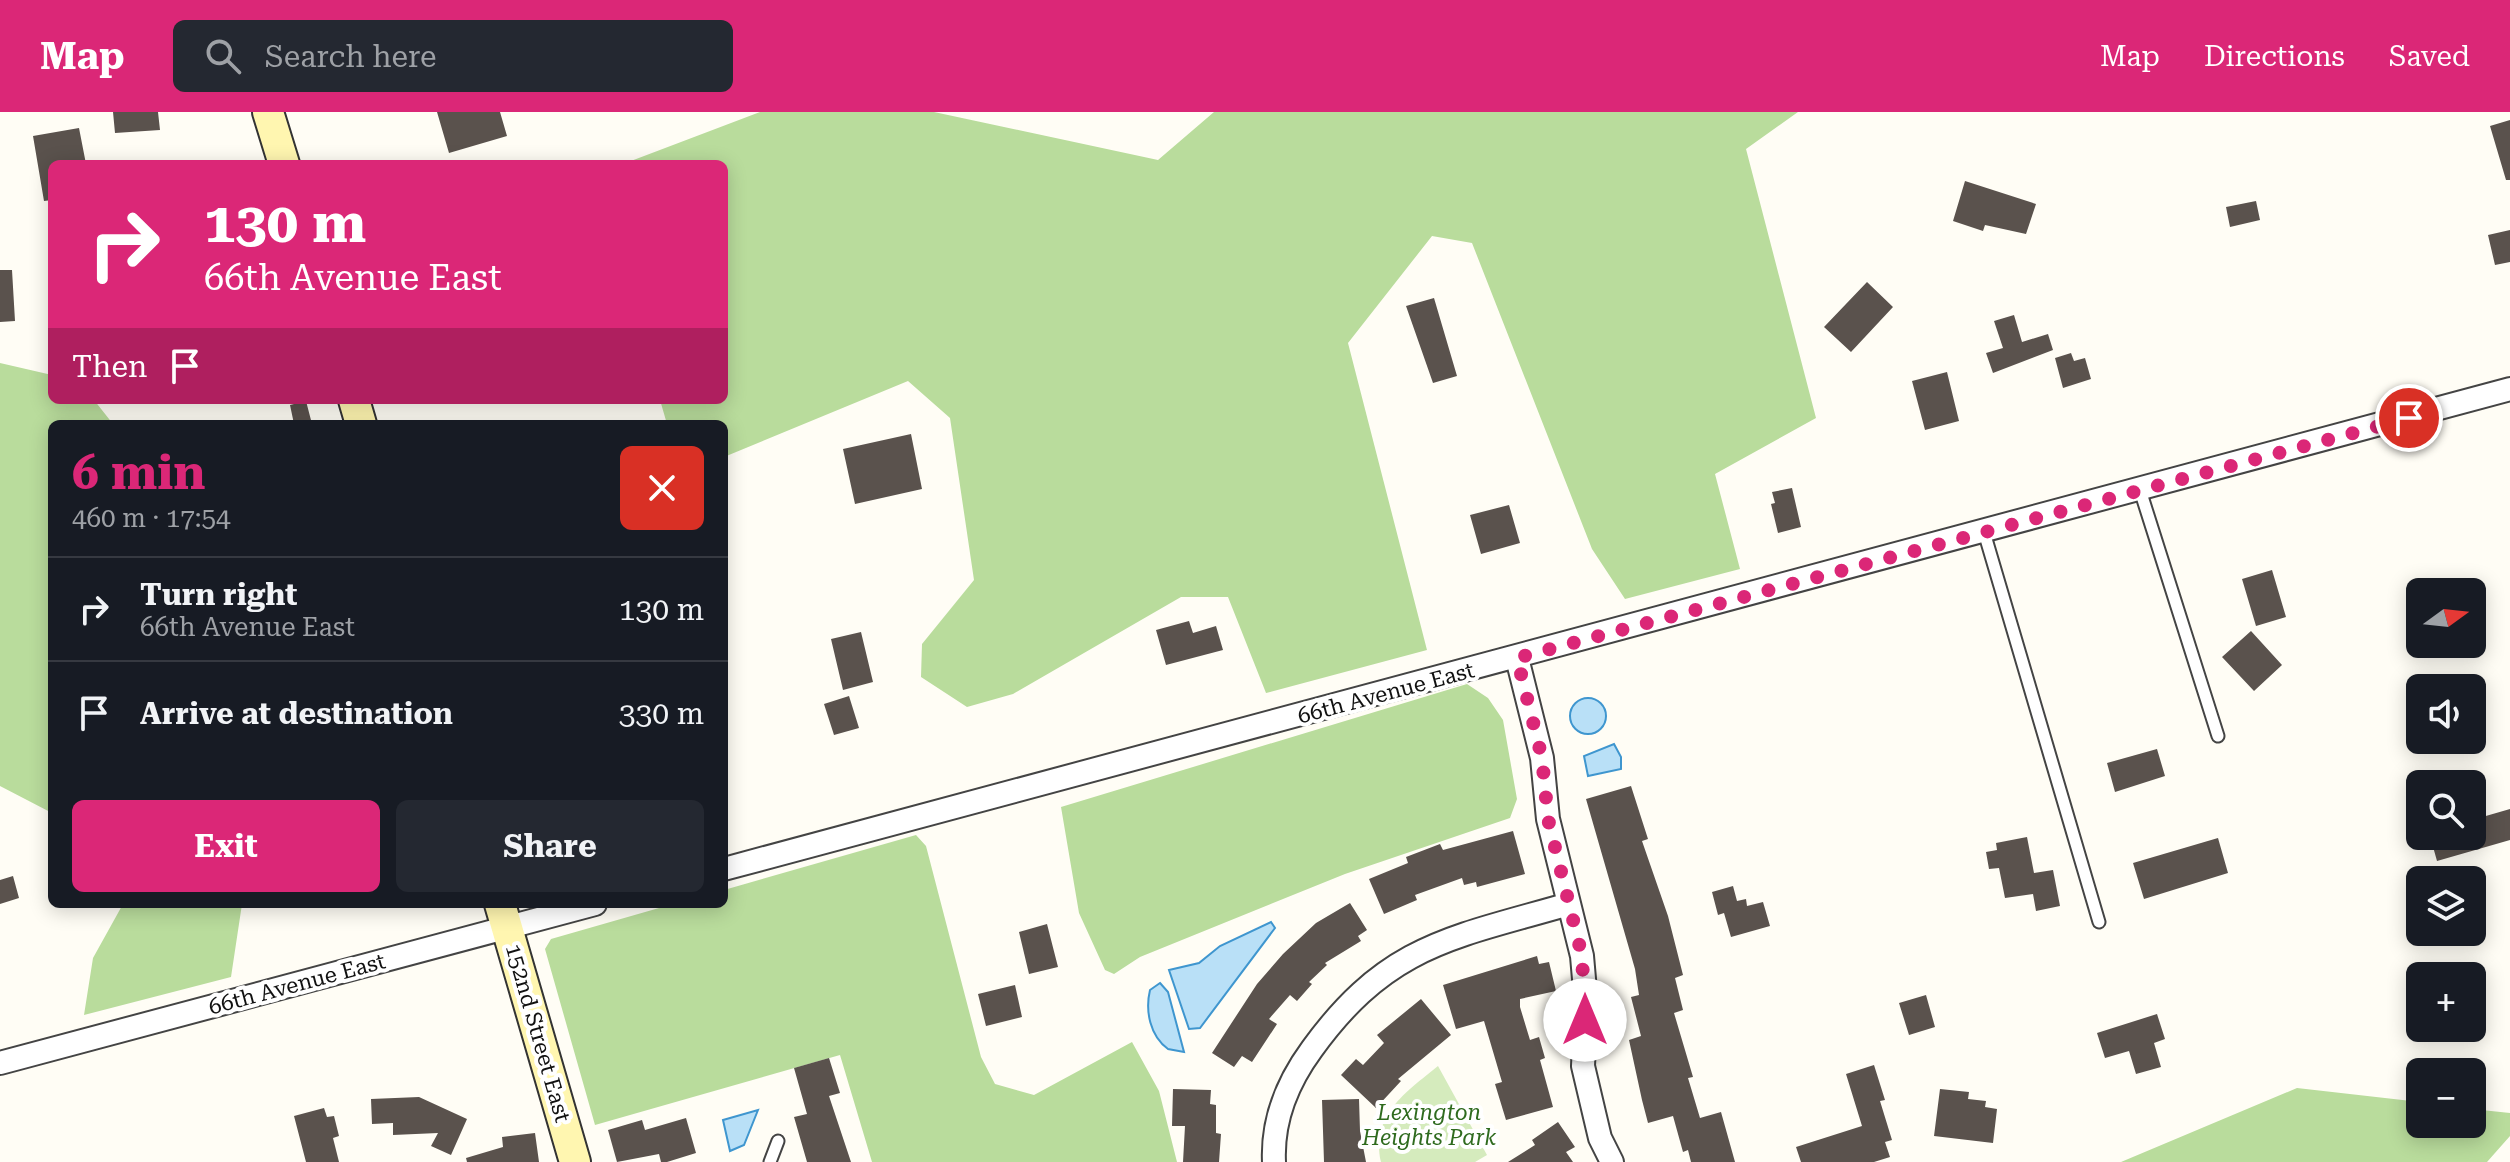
<!DOCTYPE html>
<meta charset="utf-8">
<style>
body{margin:0;font-family:"Roboto Serif",serif;background:#242831;color:#f1f3f6;height:100vh;display:flex;flex-direction:column;font-size:30px;white-space:nowrap}
*{box-sizing:border-box;margin:0}
p{font-size:26px;color:#9ea1a6}
.icon{flex:none;width:44px;height:44px;fill:none;stroke:currentColor;stroke-width:2;stroke-linecap:round;stroke-linejoin:round}
.map{position:relative;flex:1;overflow:hidden}
.side{position:absolute;left:48px;top:308px;width:680px;height:488px;display:flex;flex-direction:column;background:#171b24;border-radius:12px;box-shadow:0 4px 20px #0003}
.side>*{flex:none}
.banner{position:absolute;left:48px;top:48px;width:680px;height:244px;border-radius:12px;box-shadow:0 4px 20px #0003;background:#db2777;color:#fff;overflow:hidden}
.needle{width:52px;rotate:75deg}
.fabs{position:absolute;left:2406px;top:466px;display:grid;gap:16px}
.fabs a{display:grid;place-items:center;width:80px;height:80px;border-radius:12px;background:#171b24;box-shadow:0 4px 20px #0003;font-size:40px}
.pin{position:absolute;display:grid;place-items:center;width:68px;height:68px;color:#fff;margin:-34px;border:4px solid #fff;border-radius:50%;box-shadow:0 2px 8px #0007}
.me{position:absolute;width:88px;margin:-44px;rotate:0deg;stroke-linejoin:round;filter:drop-shadow(0 0 6px #0008)}
.turn{display:flex;align-items:center;gap:28px;height:168px;padding:0 24px;font-size:36px}
.turn .icon{width:104px;height:104px;stroke-width:2.5}
.turn b{display:block;font-size:56px;line-height:68px}
.then{display:flex;align-items:center;height:76px;padding:0 24px;background:#0003;gap:16px;font-size:30px}
.round{display:grid;place-items:center;flex:none;width:84px;height:84px;border-radius:12px;background:#242831}
.headline{display:flex;align-items:center;justify-content:space-between;height:136px;padding:0 24px}
h1{font-size:48px;font-weight:700;line-height:60px;color:#db2777}
.cta{display:flex;gap:16px;margin-top:auto;padding:16px 24px}
.cta a{flex:1;height:92px;border-radius:12px;background:#db2777;color:#fff;font-size:32px;font-weight:700;line-height:92px;text-align:center}
.cta a+a{background:#242831;color:#f1f3f6}
ul{padding:0;list-style:none}
li{display:flex;align-items:center;gap:24px;height:104px;padding:0 24px;border-top:2px solid #363941}
li div{flex:1}
li b{display:block;font-size:30px}
li em{font-style:normal}
header{display:flex;align-items:center;gap:48px;box-sizing:border-box;height:112px;padding:0 40px;background:#db2777;color:#fff}
header strong{font-size:38px}
nav{display:flex;gap:44px;margin-inline-start:auto;font-size:28px}
.search{width:560px;height:72px;background:#242831;display:flex;align-items:center;gap:20px;box-sizing:border-box;padding:0 28px;border-radius:12px;color:#9ea1a6;font-size:30px}
.map>svg:first-child{display:block}
.green{fill:#d5ebbd}
.forest{fill:#b9dc9c}
.water{fill:#b9e0f7;stroke:#3f96cf;stroke-width:2}
.building{fill:#5a524d}
.lines{fill:none;stroke-linecap:round;stroke-linejoin:round}
.lane-casing{stroke:#444;stroke-width:15}
.street-casing{stroke:#444;stroke-width:26}
.secondary-casing{stroke:#333;stroke-width:34}
.lane{stroke:#fff;stroke-width:11}
.street{stroke:#fff;stroke-width:22}
.secondary{stroke:#fff6b0;stroke-width:30}
.route{stroke:#db2777;stroke-width:14;stroke-dasharray:0 25.2}
.labels{text-anchor:middle;dominant-baseline:central;stroke-width:8;stroke-linejoin:round;paint-order:stroke}
.street-label{font-size:22px;fill:#111;stroke:#fff}
.park-label{font-size:22px;font-style:italic;fill:#2f6b1f;stroke:#fff}
</style>
<header>
<strong>Map</strong>
<div class="search"><svg class="icon" aria-label="search" viewBox="0 0 24 24"><circle cx="10" cy="10" r="6"/><path d="M15 15l6 6"/></svg>Search here</div>
<nav><a>Map</a><a>Directions</a><a>Saved</a></nav>
</header>
<div class="map">
<svg width="2510" height="1050" viewBox="0 0 2510 1050">
<rect width="100%" height="100%" fill="#fffdf5"/>
<!-- green -->
<path class="green" d="M1438,954L1487,1043L1475,1050H1381C1371,1003 1405,981 1438,954Z"/>
<!-- forest -->
<path class="forest" d="M760,0H934L1158,48L1214,0H1798L1746,37L1816,306L1715,362L1740,457L1625,487L1592,437L1472,131L1432,124L1348,231L1427,538L1266,581L1228,485H1181L1013,582L967,595L921,565L922,532L974,468L950,306L908,269L724,345V312H667L660,288H724V52H623Z
M0,251L52,263V288H94L113,312H52V701L0,674Z
M1467,572L1488,586L1503,608L1517,687L1510,706L1345,762L1140,845L1114,862L1105,858L1079,801L1061,695Z
M916,723L926,734L981,945L995,972L1034,983L1132,930L1159,979L1177,1050H872L840,943L595,1013L545,837L551,827L673,792H724V778Z
M123,792H242L231,865L84,903L93,846Z
M2297,976L2420,990V1012H2472V997L2510,1001V1024L2487,1050H2121Z"/>
<!-- water -->
<path class="water" d="M1570 604a18 18 0 1 1 36 0a18 18 0 1 1-36 0Z
M1614,632L1621,645V657L1588,664L1584,644Z
M1271,810L1275,816L1200,916L1189,917L1169,858L1199,851L1220,834Z
M1160,871L1168,880L1184,940L1168,937C1150,924 1145,899 1150,878Z
M758,998L744,1033L730,1039L723,1008Z"/>
<!-- building -->
<path class="building" d="M113,0H158L160,18L115,21Z
M437,0H500L507,24L449,41Z
M2510,8V68H2506L2490,14Z
M79,16L86,52H52V88L44,89L33,24Z
M1965,69L2036,92L2026,122L1985,113L1983,119L1953,109Z
M2256,89L2260,108L2230,115L2226,95Z
M2510,118V150L2495,153L2488,123Z
M0,158H12L15,209L0,210Z
M1867,170L1893,195L1851,240L1824,215Z
M1434,186L1457,264L1433,271L1406,194Z
M2014,203L2022,230L2048,222L2053,238L1993,261L1986,241L2003,236L1994,209Z
M2071,241L2074,249L2085,246L2091,267L2063,276L2055,246Z
M1947,260L1959,309L1925,318L1912,269Z
M306,289L312,312H294L290,293Z
M911,322L922,377L855,392L843,337Z
M1792,376L1801,415L1778,421L1771,392L1775,391L1772,380Z
M1509,393L1520,431L1481,442L1470,403Z
M2272,458L2286,505L2256,514L2242,467Z
M1189,509L1193,521L1216,514L1223,538L1166,553L1156,518Z
M2251,519L2282,553L2254,579L2222,545Z
M861,520L873,570L843,578L831,527Z
M849,584L859,616L834,623L824,592Z
M2157,637L2165,664L2115,680L2107,651Z
M1631,674L1648,727L1642,729L1668,804L1683,863L1675,866L1683,898L1674,901L1693,965L1688,966L1700,1006L1721,1000L1735,1050H1691L1688,1038L1683,1040L1673,1004L1648,1011L1642,988L1629,928L1641,924L1631,885L1639,883L1635,857L1586,687Z
M2510,697V728L2437,749L2430,724H2472V708Z
M1513,719L1525,762L1477,775L1476,770L1464,773L1462,766L1415,783L1417,788L1384,802L1369,767L1408,751L1406,745L1440,732L1443,738Z
M2027,725L2034,761L2053,758L2060,794L2036,799L2033,782L2005,786L1999,756L1989,757L1986,740L1997,738L1996,731Z
M2218,726L2228,761L2144,787L2133,751Z
M13,764L19,786L0,792V768Z
M1733,774L1737,789L1746,787L1747,794L1763,790L1770,814L1731,825L1724,801L1718,803L1712,780Z
M1350,791L1367,818L1358,824L1361,829L1325,851L1327,853L1309,870L1312,872L1297,889L1290,883L1269,907L1277,912L1252,950L1242,944L1234,955L1212,941L1257,872L1283,842L1316,811Z
M1047,812L1058,855L1029,862L1019,820Z
M1537,844L1539,852L1549,850L1556,879L1520,887V895L1530,928L1539,925L1545,946L1540,948L1553,995L1506,1008L1495,972L1502,970L1484,909L1456,917L1443,873Z
M1015,873L1022,905L986,914L978,882Z
M1926,883L1935,915L1909,923L1899,891Z
M1421,887L1451,923L1398,967L1401,969L1376,996L1341,963L1356,947L1363,953L1384,931L1377,923Z
M2157,902L2165,927L2154,931L2161,955L2136,962L2129,939L2105,946L2097,921Z
M829,946L840,981L829,984L851,1050H807L794,1005L807,1002L794,956Z
M1874,953L1885,988L1880,989L1892,1028L1885,1030L1890,1045L1874,1050H1801L1796,1035L1862,1014L1846,962Z
M1173,977L1211,978L1210,992L1216,993V1021L1221,1022L1219,1050H1183L1185,1014H1172Z
M1940,977L1969,980L1968,987L1986,989L1985,995L1997,997L1993,1031L1934,1024Z
M419,985L467,1007L451,1043L431,1034L438,1021L393,1023V1011L372,1012L371,987Z
M1359,987L1360,1019L1366,1050H1324L1322,988Z
M324,996L327,1005L334,1004L339,1024L333,1026L339,1050H306L294,1004Z
M686,1006L696,1041L667,1050H661L659,1042L617,1050L608,1018L642,1008L645,1018Z
M1558,1010L1575,1035L1566,1040L1573,1050H1508L1535,1033L1532,1028Z
M535,1021L539,1050H467L466,1046L503,1035L502,1025Z"/>
<g class="lines">
<defs>
<path id="lane" d="M2140,378L2218,624
M1984,420L2099,810
M770,1050L778,1029"/>
<path id="street" d="M1517,546L1542,646L1548,707L1582,844L1586,890L1583,954L1600,1026L1612,1050
M724,757L2510,277
M0,951L595,792
M1274,1050C1272,1008 1287,971 1312,937C1388,832 1452,826 1569,792"/>
<path id="secondary" d="M268,0L284,52
M354,288L361,312
M500,792L575,1050"/>
</defs>
<!-- lane casing -->
<use href="#lane" class="lane-casing"/>
<!-- street casing -->
<use href="#street" class="street-casing"/>
<!-- secondary casing -->
<use href="#secondary" class="secondary-casing"/>
<!-- lane -->
<use href="#lane" class="lane"/>
<!-- street -->
<use href="#street" class="street"/>
<!-- secondary -->
<use href="#secondary" class="secondary"/>
</g>
<g class="lines">
<!-- route -->
<path class="route" d="M1585,908L1582,844L1548,707L1542,646L1517,546L2409,306"/>
</g>
<g class="labels">
<!-- street labels -->
<g class="street-label">
<text transform="translate(1386 581) rotate(-15)">66th Avenue East</text>
<text transform="translate(297 872) rotate(-15)">66th Avenue East</text>
<text transform="translate(538 921) rotate(74)">152nd Street East</text>
</g>
<!-- park labels -->
<g class="park-label">
<text x="1429" y="1000">Lexington<tspan x="1429" dy="25">Heights Park</tspan></text>
</g>
</g>
</svg>
<div class="fabs">
<a><svg class="needle" viewBox="-14 -14 28 28"><path d="M0-13l5 13h-10z" fill="#e53935"/><path d="M0 13l5-13h-10z" fill="#9ea1a6"/></svg></a>
<a><svg class="icon" aria-label="sound" viewBox="0 0 24 24"><path d="M4 9h4l5-4v14l-5-4H4zM17 9q2 3 0 6"/></svg></a>
<a><svg class="icon" aria-label="search" viewBox="0 0 24 24"><circle cx="10" cy="10" r="6"/><path d="M15 15l6 6"/></svg></a>
<a><svg class="icon" aria-label="layers" viewBox="0 0 24 24"><path d="M12 4l9 5-9 5-9-5zM3 14l9 5 9-5"/></svg></a>
<a>+</a>
<a>−</a>
</div>
<div class="pin" style="left:2409px;top:306px;background:#d93025"><svg class="icon" aria-label="arrive" viewBox="0 0 24 24"><path d="M6 21V4h12l-3 4 3 4H6"/></svg></div>
<svg class="me" style="left:1585px;top:908px" viewBox="-20 -20 40 40"><circle r="19" fill="#fff"/><path d="M0-13L10 11 0 6-10 11z" fill="#db2777"/></svg>
<div class="banner">
<div class="turn"><svg class="icon" aria-label="right" viewBox="0 0 24 24"><path d="M7 20v-9h11M14 6l5 5-5 5"/></svg><div><b>130 m</b>66th Avenue East</div></div>
<div class="then">Then<svg class="icon" aria-label="arrive" viewBox="0 0 24 24"><path d="M6 21V4h12l-3 4 3 4H6"/></svg></div>
</div>
<section class="side">
<div class="headline"><div><h1>6 min</h1><p>460 m · 17:54</p></div><a class="round" style="background:#d93025;color:#fff"><svg class="icon" aria-label="close" viewBox="0 0 24 24"><path d="M6 6l12 12M18 6L6 18"/></svg></a></div>
<ul>
<li><svg class="icon" aria-label="right" viewBox="0 0 24 24"><path d="M7 20v-9h11M14 6l5 5-5 5"/></svg><div><b>Turn right</b><p>66th Avenue East</p></div><em>130 m</em></li>
<li><svg class="icon" aria-label="arrive" viewBox="0 0 24 24"><path d="M6 21V4h12l-3 4 3 4H6"/></svg><div><b>Arrive at destination</b></div><em>330 m</em></li>
</ul>
<div class="cta"><a>Exit</a><a>Share</a></div>
</section>
</div>
